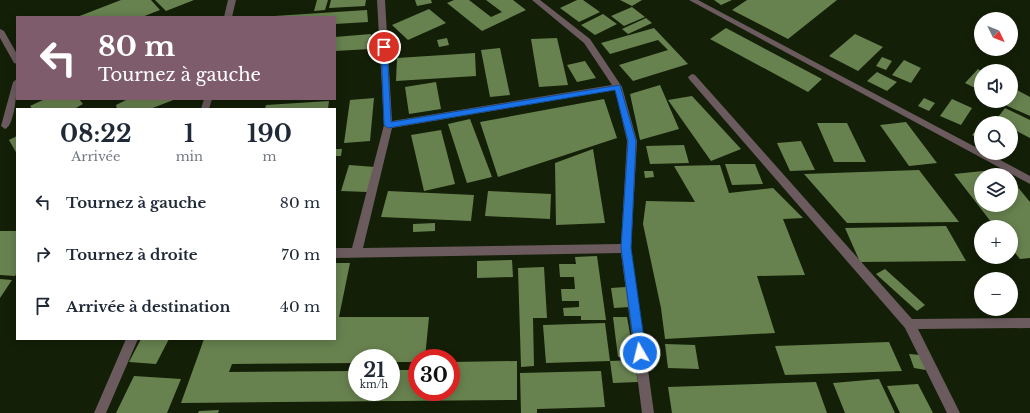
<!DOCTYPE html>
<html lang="fr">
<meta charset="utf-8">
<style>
body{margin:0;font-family:"Libre Baskerville",serif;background:#f6f6f7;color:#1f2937;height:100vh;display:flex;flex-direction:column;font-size:15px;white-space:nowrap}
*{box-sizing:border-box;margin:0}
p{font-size:13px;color:#747a83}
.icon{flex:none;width:22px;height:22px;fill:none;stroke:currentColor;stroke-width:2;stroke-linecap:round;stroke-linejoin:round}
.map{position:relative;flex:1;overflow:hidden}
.sheet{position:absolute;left:16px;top:108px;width:320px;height:232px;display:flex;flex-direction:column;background:#fff;border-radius:0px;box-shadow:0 2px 10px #0003}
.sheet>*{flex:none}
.hud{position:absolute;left:16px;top:16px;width:320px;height:84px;border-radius:0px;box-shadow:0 2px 10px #0003;background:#7e5c6b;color:#fff;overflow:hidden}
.needle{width:26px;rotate:133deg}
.controls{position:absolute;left:974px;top:12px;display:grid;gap:8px}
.controls a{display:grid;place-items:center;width:44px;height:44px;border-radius:50%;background:#fff;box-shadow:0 2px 10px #0003;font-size:20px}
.speed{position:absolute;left:348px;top:349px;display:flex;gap:8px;font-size:20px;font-weight:700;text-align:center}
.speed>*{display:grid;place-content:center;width:52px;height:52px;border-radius:50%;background:#fff;box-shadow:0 2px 10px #0003;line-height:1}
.speed small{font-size:10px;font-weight:400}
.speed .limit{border:6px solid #d22;background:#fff;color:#111}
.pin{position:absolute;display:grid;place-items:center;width:34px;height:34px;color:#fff;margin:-17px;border:2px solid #fff;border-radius:50%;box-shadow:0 1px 4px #0007}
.me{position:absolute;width:44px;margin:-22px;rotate:352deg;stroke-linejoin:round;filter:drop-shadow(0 0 3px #0008)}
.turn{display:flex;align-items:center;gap:14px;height:84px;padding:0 16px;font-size:18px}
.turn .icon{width:52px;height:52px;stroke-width:2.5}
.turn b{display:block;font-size:28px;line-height:34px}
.eta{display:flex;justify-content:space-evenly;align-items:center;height:68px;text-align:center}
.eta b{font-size:24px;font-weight:700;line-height:28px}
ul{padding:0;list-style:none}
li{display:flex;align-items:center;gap:12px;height:52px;padding:0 16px}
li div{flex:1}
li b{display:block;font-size:15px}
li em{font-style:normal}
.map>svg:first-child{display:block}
.building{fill:#68824f;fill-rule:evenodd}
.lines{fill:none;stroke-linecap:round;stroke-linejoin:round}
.minor{fill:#6b5b5e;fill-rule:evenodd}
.route{fill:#1a73e8;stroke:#114b97}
</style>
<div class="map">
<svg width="1030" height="413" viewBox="0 0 1030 413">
<rect width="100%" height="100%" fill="#131f07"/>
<!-- building -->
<path class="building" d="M121,0H151L160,10L142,17H77Z
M155,0H194L166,11Z
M317,0H328L325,10L314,11Z
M331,0H366L365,6L329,8Z
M415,0H431L432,3L417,6Z
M454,0H469L491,17L502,12L486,0H513L526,10L482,31L447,3Z
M577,0H583L600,12L579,22L560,8Z
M620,0H642L632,6Z
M714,0H732L721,5Z
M747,0H837L788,39L732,10Z
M632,7L645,17L624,26L611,16Z
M429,9L446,23L408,40L392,25Z
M367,10L368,22L335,24V17H259Z
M603,14L617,24L595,35L581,25Z
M646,18L652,23L628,34L622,29Z
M654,28L688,64L633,81L619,65L668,50L658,40L610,54L601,43Z
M726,28L822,79L808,92L710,39Z
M371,34L370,49L335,51V37Z
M855,34L883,47L858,71L829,56Z
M447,38L449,45L439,47L437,40Z
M557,38L568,85L539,87L531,39Z
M500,48L510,95L490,97L481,50Z
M475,53L476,76L396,81L397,58Z
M882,57L892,61L886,70L876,66Z
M904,60L921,68L911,83L892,75Z
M585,61L596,78L577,82L567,65Z
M978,69L981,71V91L965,83Z
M877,72L897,82L887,91L867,81Z
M436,82L441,109L409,114L405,87Z
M660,85L679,129L640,140L630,94Z
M1015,89L1030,97V116L1003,104L1005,101H1011V94Z
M692,96L741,149L711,161L668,100Z
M374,98L370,141L344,143L350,100Z
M924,98L935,103L929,111L918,106Z
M45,99H79L83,104L74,109H32L30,106Z
M128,99H176L150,109H117L116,105Z
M604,99L617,138L498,177L480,122Z
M952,99L972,108L961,125L940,116Z
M329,101L328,109H265L266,105Z
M1005,108L1030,120V138L1011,128V123H1000L995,121Z
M470,119L492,177L467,183L448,124Z
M906,122L937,163L909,166L880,125Z
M817,123H847L866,162H834Z
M981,124V140L972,135Z
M441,130L455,184L424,191L411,135Z
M17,136V154L9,140Z
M801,141L815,170L790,171L777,143Z
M684,145L689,163L650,164L646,146Z
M335,149H342L341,156H335Z
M593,149L605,223L556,225L555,163Z
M725,164H755L763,184L732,185Z
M349,165L375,167L367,192L341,191Z
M720,165L729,193L773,188L803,218L783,219L805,275L757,276L775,333L665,339L661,308L643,224L646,201L695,202L674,166Z
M1003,169L1008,175H981V205H1011V179L1030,202V258L1020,259L1011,248V227H995L954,174Z
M919,170L959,222L847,223L804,174Z
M644,171H653L654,177L645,178Z
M388,191L474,195L471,221L381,217Z
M488,191L551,194L550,219L485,216Z
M435,223V231L413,232V224Z
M946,226L966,261L860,262L845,228Z
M0,231H17V273L15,276L0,275Z
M597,256L606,320H581V316H564L563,308L579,307V301H562L561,289H575L574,277H560L559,264H576L575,257Z
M512,260L513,277L477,278V261Z
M335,263H350L339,317H429L425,358H417V392H451V362L517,361V400L181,403L204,339H335ZM357,358H391V362H412L411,370H391V392H357V371L229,372L232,364L357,363Z
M544,267L547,318H533L534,366L521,367L518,268Z
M885,269L925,305L917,311L876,274Z
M0,279L12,280L0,298Z
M626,287L630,307L614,308L611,288Z
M613,317H627L634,356L618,357Z
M605,323L610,361L634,360L638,382L613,383L610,361L546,363L543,325Z
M141,339H169L156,364L129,362Z
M889,342L902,371L785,375L775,346Z
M665,344L695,345L699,369L668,368Z
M909,354L921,355L926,370L914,368Z
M601,371L605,407L537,409V413H521L520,373Z
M134,376L181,379L167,413H116Z
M879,379L895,413H845L833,383Z
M816,382L827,413H672L668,387Z
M918,384L933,413H900L887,386Z
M219,410L218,413H198L199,411Z"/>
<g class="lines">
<!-- minor -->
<path class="minor" d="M228,0H236L232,17H224Z
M377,0H385L392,121L612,85L584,43L532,0H540L590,39L622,87L637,141L631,248L654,413H642L621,253L335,258V248H352L384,125ZM615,90L627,141L621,244L363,248L392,128Z
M689,0H698L981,150V153H987L1030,176V184Z
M0,29L4,31L17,54V64L14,63L0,38Z
M692,74L695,75L912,319L1030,318V328L918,329L960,413H947L905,328L689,79L688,77Z
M17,79C17,89 15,126 5,129L1,126L13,82Z
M204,99H212L209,109H201Z
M126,339H138L106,413H94Z"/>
</g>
<!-- route -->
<path class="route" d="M381,45H384L387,47L391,122L620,85L636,141L631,248L646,353L644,357L640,358L636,357L635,353L621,248L628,141L615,90L388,128L384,125Z"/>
</svg>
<div class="controls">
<a><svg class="needle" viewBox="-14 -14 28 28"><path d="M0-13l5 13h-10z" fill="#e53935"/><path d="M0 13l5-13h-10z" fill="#747a83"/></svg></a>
<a><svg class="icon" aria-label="sound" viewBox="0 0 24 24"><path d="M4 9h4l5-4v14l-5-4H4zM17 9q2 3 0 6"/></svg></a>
<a><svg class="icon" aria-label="search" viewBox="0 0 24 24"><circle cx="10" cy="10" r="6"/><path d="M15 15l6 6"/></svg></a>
<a><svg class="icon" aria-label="layers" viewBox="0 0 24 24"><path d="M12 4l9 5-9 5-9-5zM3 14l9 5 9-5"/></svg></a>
<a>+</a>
<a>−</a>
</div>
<div class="speed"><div>21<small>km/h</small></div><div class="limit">30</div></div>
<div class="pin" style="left:384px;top:47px;background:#d93025"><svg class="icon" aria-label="arrive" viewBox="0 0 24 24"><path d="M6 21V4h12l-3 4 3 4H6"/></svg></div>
<svg class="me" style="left:640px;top:353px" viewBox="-20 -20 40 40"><circle r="17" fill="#1a73e8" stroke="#fff" stroke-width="3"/><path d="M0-11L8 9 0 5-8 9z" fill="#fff"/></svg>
<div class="hud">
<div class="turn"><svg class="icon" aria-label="left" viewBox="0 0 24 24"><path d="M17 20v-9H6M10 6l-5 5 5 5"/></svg><div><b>80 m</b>Tournez à gauche</div></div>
</div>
<section class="sheet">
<div class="eta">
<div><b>08:22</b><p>Arrivée</p></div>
<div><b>1</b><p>min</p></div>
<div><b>190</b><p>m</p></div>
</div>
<ul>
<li><svg class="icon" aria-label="left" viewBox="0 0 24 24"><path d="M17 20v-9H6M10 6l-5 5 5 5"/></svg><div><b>Tournez à gauche</b></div><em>80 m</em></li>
<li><svg class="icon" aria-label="right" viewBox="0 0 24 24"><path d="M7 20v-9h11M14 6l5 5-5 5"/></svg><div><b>Tournez à droite</b></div><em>70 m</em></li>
<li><svg class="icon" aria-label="arrive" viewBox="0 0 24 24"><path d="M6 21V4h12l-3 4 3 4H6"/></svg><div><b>Arrivée à destination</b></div><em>40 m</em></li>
</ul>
</section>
</div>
